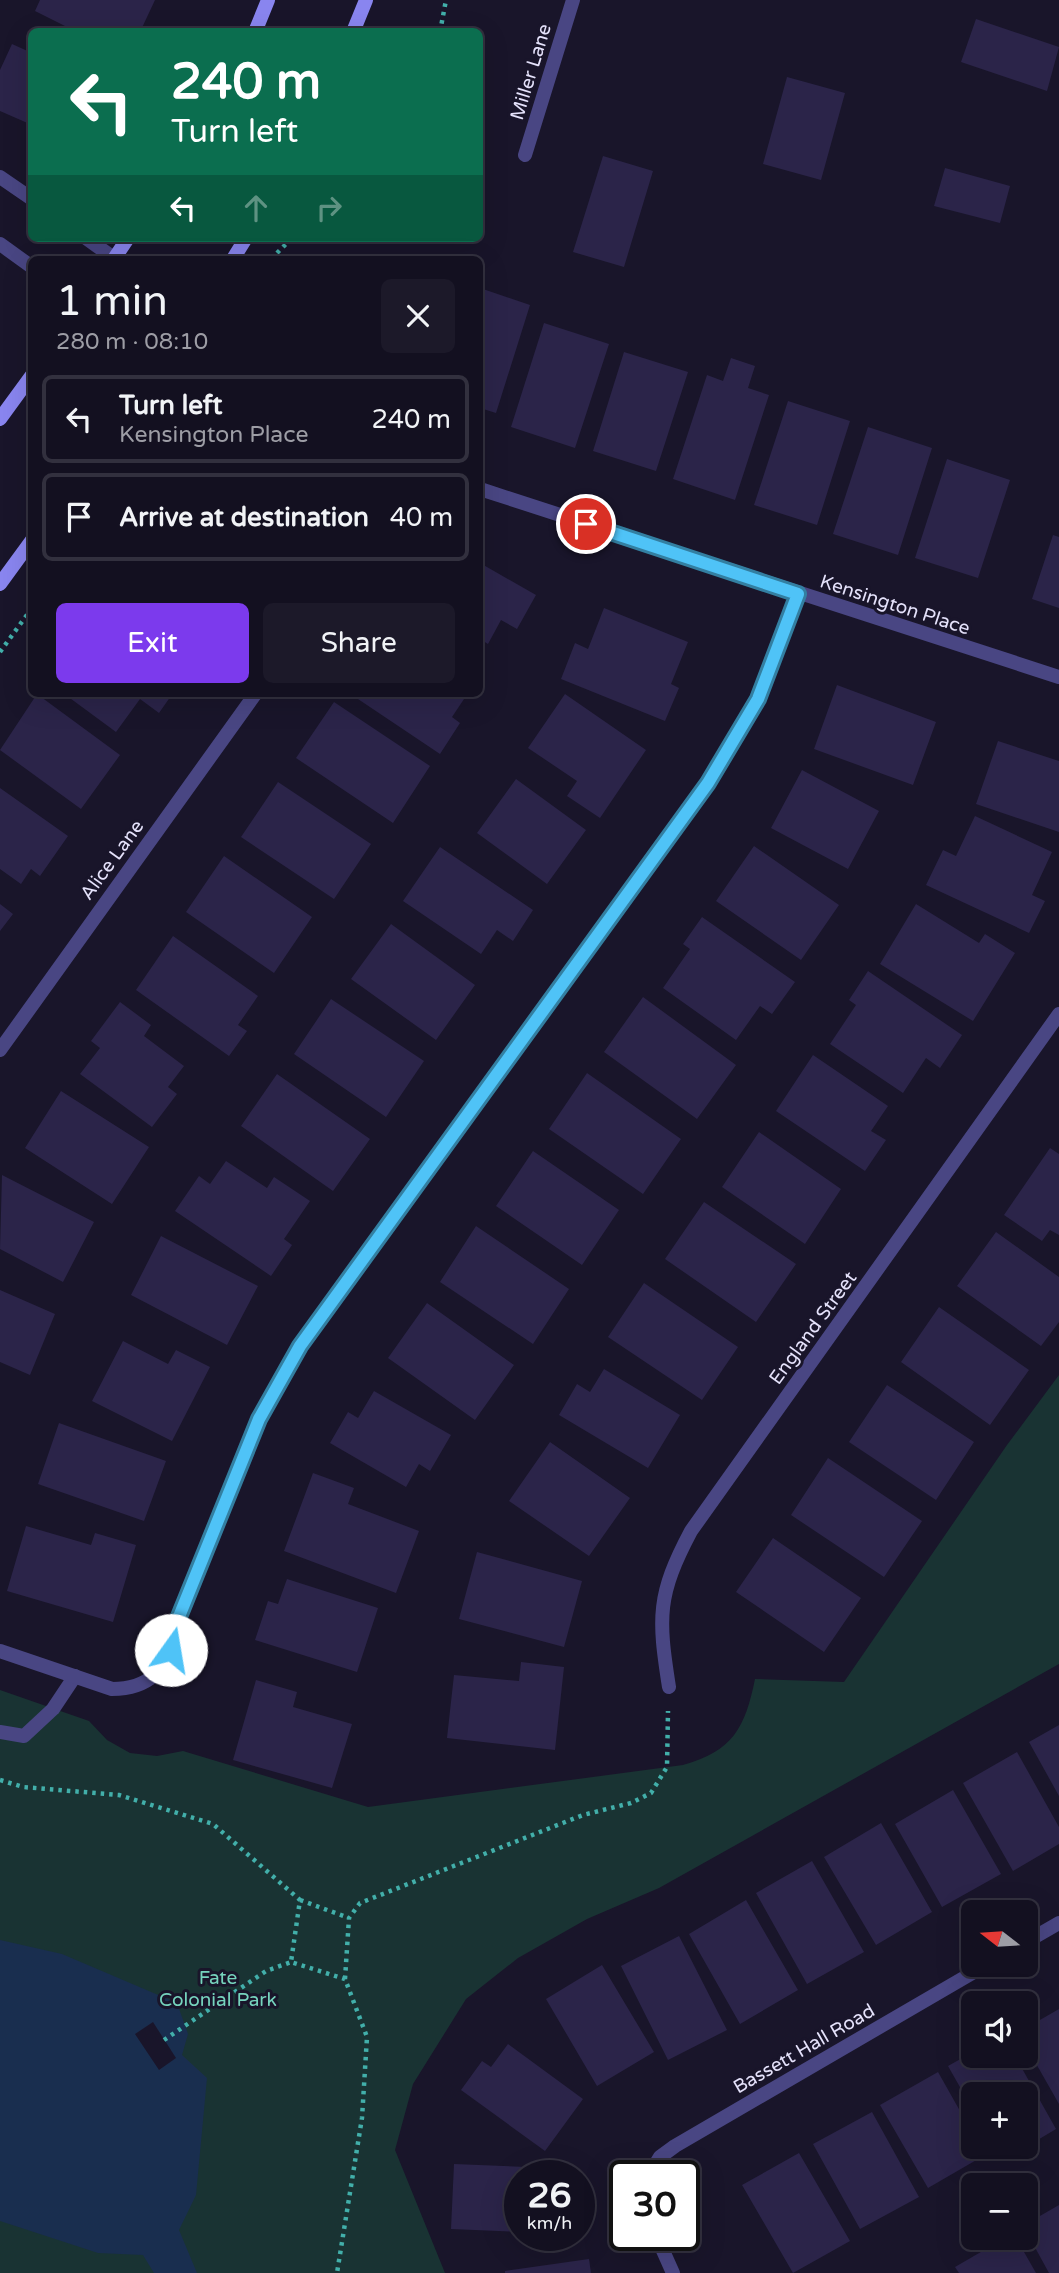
<!DOCTYPE html>
<meta charset="utf-8">
<style>
body{margin:0;font-family:"Varela Round",sans-serif;background:#1c1929;color:#f1f3f6;height:100vh;display:flex;flex-direction:column;font-size:26px;white-space:nowrap}
*{box-sizing:border-box;margin:0}
p{font-size:23px;color:#9d9da5}
.icon{flex:none;width:38px;height:38px;fill:none;stroke:currentColor;stroke-width:2;stroke-linecap:round;stroke-linejoin:round}
.map{position:relative;flex:1;overflow:hidden}
.sheet{position:absolute;left:28px;top:256px;width:455px;height:441px;display:flex;flex-direction:column;background:#131020;border-radius:10px;box-shadow:0 7px 28px #0002,0 0 0 2px #32303e}
.sheet>*{flex:none}
.hud{position:absolute;left:28px;top:28px;width:455px;height:214px;border-radius:10px;box-shadow:0 7px 28px #0002,0 0 0 2px #32303e;background:#0b6e4f;color:#fff;overflow:hidden}
.needle{width:46px;rotate:287deg}
.fabs{position:absolute;left:961px;top:1900px;display:grid;gap:14px}
.fabs a{display:grid;place-items:center;width:77px;height:77px;border-radius:10px;background:#131020;box-shadow:0 7px 28px #0002,0 0 0 2px #32303e;font-size:35px}
.speed{position:absolute;left:504px;top:2160px;display:flex;gap:14px;font-size:35px;font-weight:700;text-align:center}
.speed>*{display:grid;place-content:center;width:91px;height:91px;border-radius:50%;background:#131020;box-shadow:0 7px 28px #0002,0 0 0 2px #32303e;line-height:1}
.speed small{font-size:18px;font-weight:400}
.speed .limit{border:4px solid #111;border-radius:10px;background:#fff;color:#111}
.pin{position:absolute;display:grid;place-items:center;width:60px;height:60px;color:#fff;margin:-30px;border:4px solid #fff;border-radius:50%;box-shadow:0 2px 7px #0007}
.me{position:absolute;width:77px;margin:-38px;rotate:13deg;stroke-linejoin:round;filter:drop-shadow(0 0 5px #0008)}
.turn{display:flex;align-items:center;gap:24px;height:147px;padding:0 28px;font-size:32px}
.turn .icon{width:91px;height:91px;stroke-width:2.5}
.turn b{display:block;font-size:49px;line-height:60px}
.lanes{display:flex;align-items:center;height:66px;padding:0 28px;background:#0003;justify-content:center;gap:35px;direction:ltr}
.lanes .off{opacity:.35}
.round{display:grid;place-items:center;flex:none;width:74px;height:74px;border-radius:10px;background:#1c1929}
.summary{display:flex;align-items:center;justify-content:space-between;height:119px;padding:0 28px}
h1{font-size:42px;font-weight:600;line-height:52px}
.primary-button{display:flex;gap:14px;margin-top:auto;padding:14px 28px}
.primary-button a{flex:1;height:80px;border-radius:10px;background:#7c3aed;color:#fff;font-size:28px;font-weight:600;line-height:80px;text-align:center}
.primary-button a+a{background:#1c1929;color:#f1f3f6}
ul{padding:0;list-style:none}
li{display:flex;align-items:center;gap:21px;height:88px;margin:0 14px 10px;padding:0 14px;border:4px solid #32303e;border-radius:10px}
li div{flex:1}
li b{display:block;font-size:26px}
li em{font-style:normal}
.map>svg:first-child{display:block}
.green{fill:#193333}
.water{fill:#192e4f}
.pier{fill:#19152a}
.building{fill:#2b2449}
.lines{fill:none;stroke-linecap:round;stroke-linejoin:round}
.path{stroke:#42afaa;stroke-width:4.5;stroke-dasharray:3.5 5;stroke-linecap:butt}
.lane{stroke:#494683;stroke-width:14}
.street{stroke:#494683;stroke-width:14}
.secondary{stroke:#8985ef;stroke-width:14}
.route-casing{stroke:#337fa1;stroke-width:18}
.route{stroke:#4fc3f7;stroke-width:12}
.labels{text-anchor:middle;dominant-baseline:central;stroke-width:6;stroke-linejoin:round;paint-order:stroke}
.street-label{font-size:19px;fill:#e5e2fb;stroke:#19152a}
.park-label{font-size:19px;fill:#76d3bd;stroke:#19152a}
</style>
<div class="map">
<svg width="1059" height="2273" viewBox="0 0 1059 2273">
<rect width="100%" height="100%" fill="#19152a"/>
<!-- green -->
<path class="green" d="M1059,1375V1664L659,1888L587,1919L518,1958L466,1999L413,2084L395,2150L445,2273H0V1690L89,1721L107,1740L130,1753L157,1756L183,1751L368,1807L683,1765C733,1751 745,1728 755,1679L844,1682L1007,1445Z"/>
<!-- water -->
<path class="water" d="M0,1940L62,1954L177,2003L188,2034L182,2055L207,2078L196,2195L179,2230L197,2273H154L143,2255L98,2253L0,2221Z"/>
<!-- pier -->
<path class="pier" d="M153,2022L176,2058L159,2070L135,2034Z"/>
<!-- building -->
<path class="building" d="M40,0H155L140,32H77L35,11Z
M976,19L1059,47L1047,91L961,62Z
M12,44L32,53V125L0,111V70Z
M787,77L845,93L821,180L763,164Z
M603,156L653,171L624,267L573,252Z
M945,168L1010,186L1000,223L934,206Z
M480,288L530,305L496,413L480,408Z
M544,323L609,344L575,448L511,427Z
M624,352L688,372L656,471L593,451Z
M731,358L755,366L748,388L769,395L735,500L673,479L707,375L723,381Z
M788,401L850,421L817,525L754,505Z
M868,427L932,448L898,555L833,534Z
M947,459L1010,480L978,578L915,558Z
M1053,535L1059,537V608L1032,599Z
M480,563L536,595L517,629L501,620L488,644L480,639Z
M604,608L688,642L671,684L679,688L665,721L561,679L575,643L588,649Z
M837,685L936,722L913,785L814,749Z
M63,693H173L159,713L140,699L116,732Z
M354,693H468L452,717L460,723L440,754L352,695Z
M37,694L120,755L81,809L0,750Z
M565,694L646,750L600,818L567,796L577,781L528,748Z
M334,702L430,766L393,823L296,758Z
M998,741L1059,761V832L976,804Z
M802,770L879,811L848,869L771,828Z
M516,779L586,830L547,884L477,833Z
M278,782L371,844L334,899L241,837Z
M0,788L68,836L40,876L31,869L21,884L0,869Z
M975,816L1052,852L1032,895L1045,901L1029,933L926,885L943,850L956,856Z
M754,846L839,905L801,960L716,901Z
M440,847L533,910L513,941L497,930L481,954L403,901Z
M224,856L312,917L274,973L186,912Z
M0,904L13,914L0,931Z
M916,904L979,943L985,934L1015,953L973,1021L880,964Z
M702,917L795,982L772,1014L760,1006L736,1040L663,988L690,949L683,944Z
M391,924L475,985L436,1040L351,979Z
M173,936L258,996L238,1025L247,1031L229,1056L136,990Z
M868,971L962,1035L940,1068L926,1058L903,1093L830,1044L856,1005L849,1000Z
M643,997L736,1065L697,1119L604,1052Z
M331,999L424,1061L386,1117L294,1054Z
M120,1002L151,1025L144,1036L184,1066L168,1087L177,1094L152,1127L80,1074L100,1048L91,1041Z
M813,1055L888,1106L871,1131L886,1140L865,1171L776,1111Z
M587,1073L681,1139L643,1194L549,1129Z
M277,1074L370,1139L333,1191L241,1126Z
M61,1091L149,1147L112,1204L25,1148Z
M759,1132L841,1189L805,1244L722,1187Z
M1050,1148L1059,1154V1235L1050,1230L1042,1241L1004,1215Z
M533,1151L619,1210L582,1265L496,1206Z
M226,1161L267,1188L274,1177L310,1201L284,1239L292,1245L271,1276L175,1211L199,1176L210,1184Z
M2,1175L94,1222L63,1282L0,1249Z
M704,1202L796,1264L756,1322L665,1259Z
M476,1226L569,1289L533,1344L440,1282Z
M996,1232L1059,1277V1322L1041,1346L957,1286Z
M161,1236L258,1286L227,1345L131,1295Z
M644,1283L738,1347L702,1400L608,1337Z
M0,1290L55,1314L30,1375L0,1362Z
M427,1303L514,1365L475,1420L388,1358Z
M939,1307L1029,1370L990,1425L901,1362Z
M123,1341L168,1364L176,1350L210,1367L172,1441L92,1401Z
M604,1369L680,1415L648,1468L559,1415L577,1384L590,1392Z
M887,1385L974,1442L936,1500L849,1442Z
M374,1391L451,1435L430,1471L419,1464L406,1487L330,1443L348,1412L358,1418Z
M59,1423L166,1461L144,1521L38,1484Z
M550,1442L630,1498L589,1556L509,1501Z
M828,1458L922,1521L884,1577L791,1515Z
M313,1473L354,1488L348,1504L419,1531L396,1593L284,1551Z
M26,1526L91,1545L95,1533L136,1545L113,1622L7,1591Z
M773,1538L861,1598L824,1652L736,1592Z
M477,1552L582,1581L564,1647L459,1619Z
M287,1579L378,1608L357,1672L255,1640L268,1601L278,1604Z
M521,1662L564,1667L555,1750L447,1738L454,1675L519,1681Z
M256,1680L297,1692L293,1707L352,1724L332,1788L233,1760Z
M1059,1725V1796L1029,1742Z
M1017,1752L1059,1827V1844L1013,1871L963,1783Z
M953,1790L1001,1874L942,1907L895,1824Z
M881,1823L932,1912L876,1945L824,1857Z
M812,1861L864,1952L807,1984L756,1893Z
M746,1900L798,1990L740,2024L689,1934Z
M679,1936L727,2030L668,2060L621,1966Z
M602,1965L654,2052L597,2086L546,1999Z
M1059,2009V2104L1026,2046V2028Z
M508,2044L583,2099L545,2151L461,2090L482,2061L491,2067Z
M973,2052V2056H1015L1056,2129L1026,2147V2095H973V2110L948,2066Z
M938,2072L973,2134V2147H981L985,2155L928,2188L880,2105Z
M872,2112L919,2197L860,2229L813,2144Z
M994,2147H1024L1001,2160Z
M799,2153L850,2241L793,2273L742,2185Z
M454,2164L552,2168L551,2175H520V2232L451,2229Z
M1059,2205V2273H1049L1026,2231V2224Z
M1005,2238H1016L1036,2273H959L955,2267Z
M589,2259L591,2273H505V2271Z"/>
<g class="lines">
<!-- path -->
<path class="path" d="M440,32L446,0
M271,259L292,238
M0,652L32,608
M0,1780L23,1787L119,1795L213,1824L300,1900L291,1962L345,1979L367,2037L362,2118L337,2273
M300,1900L349,1918
M345,1979L349,1918L360,1903L583,1815L631,1803L651,1793L667,1767L668,1711
M164,2040L266,1971L291,1962"/>
<!-- lane -->
<path class="lane" d="M0,1732L24,1736L53,1709L75,1676"/>
<!-- street -->
<path class="street" d="M525,155L573,0
M0,177L32,199
M86,238L115,259
M0,244L32,267
M480,489L1059,677
M0,1050L256,693
M0,1651L112,1689C148,1689 170,1669 172,1634L259,1419L300,1346L708,783L758,699L798,594
M669,1687C658,1617 657,1595 691,1531L1059,1014
M1026,1942L1059,1923
M649,2175L660,2157L675,2146L986,1965
M656,2235L673,2273"/>
<!-- secondary -->
<path class="secondary" d="M255,32L268,0
M353,32L366,0
M114,259L128,238
M233,259L246,238
M0,419L32,375
M0,584L32,540"/>
</g>
<g class="lines">
<defs>
<path id="route" d="M171,1650L172,1634L259,1419L300,1346L708,783L758,699L798,594L586,524"/>
</defs>
<!-- route casing -->
<use href="#route" class="route-casing"/>
<!-- route -->
<use href="#route" class="route"/>
</g>
<g class="labels">
<!-- street labels -->
<g class="street-label">
<text transform="translate(531 72) rotate(-73)">Miller Lane</text>
<text transform="translate(895 605) rotate(18)">Kensington Place</text>
<text transform="translate(112 860) rotate(-54)">Alice Lane</text>
<text transform="translate(813 1328) rotate(-54)">England Street</text>
<text transform="translate(804 2049) rotate(-30)">Bassett Hall Road</text>
</g>
<!-- park labels -->
<g class="park-label">
<text x="218" y="1978">Fate<tspan x="218" dy="22">Colonial Park</tspan></text>
</g>
</g>
</svg>
<div class="fabs">
<a><svg class="needle" viewBox="-14 -14 28 28"><path d="M0-13l5 13h-10z" fill="#e53935"/><path d="M0 13l5-13h-10z" fill="#9d9da5"/></svg></a>
<a><svg class="icon" aria-label="sound" viewBox="0 0 24 24"><path d="M4 9h4l5-4v14l-5-4H4zM17 9q2 3 0 6"/></svg></a>
<a>+</a>
<a>−</a>
</div>
<div class="speed"><div>26<small>km/h</small></div><div class="limit">30</div></div>
<div class="pin" style="left:586px;top:524px;background:#d93025"><svg class="icon" aria-label="arrive" viewBox="0 0 24 24"><path d="M6 21V4h12l-3 4 3 4H6"/></svg></div>
<svg class="me" style="left:171px;top:1650px" viewBox="-20 -20 40 40"><circle r="19" fill="#fff"/><path d="M0-13L10 11 0 6-10 11z" fill="#4fc3f7"/></svg>
<div class="hud">
<div class="turn"><svg class="icon" aria-label="left" viewBox="0 0 24 24"><path d="M17 20v-9H6M10 6l-5 5 5 5"/></svg><div><b>240 m</b>Turn left</div></div>
<div class="lanes"><svg class="icon" aria-label="left" viewBox="0 0 24 24"><path d="M17 20v-9H6M10 6l-5 5 5 5"/></svg><svg class="icon off" aria-label="ahead" viewBox="0 0 24 24"><path d="M12 20V5M6 11l6-6 6 6"/></svg><svg class="icon off" aria-label="right" viewBox="0 0 24 24"><path d="M7 20v-9h11M14 6l5 5-5 5"/></svg></div>
</div>
<section class="sheet">
<div class="summary"><div><h1>1 min</h1><p>280 m · 08:10</p></div><a class="round"><svg class="icon" aria-label="close" viewBox="0 0 24 24"><path d="M6 6l12 12M18 6L6 18"/></svg></a></div>
<ul>
<li><svg class="icon" aria-label="left" viewBox="0 0 24 24"><path d="M17 20v-9H6M10 6l-5 5 5 5"/></svg><div><b>Turn left</b><p>Kensington Place</p></div><em>240 m</em></li>
<li><svg class="icon" aria-label="arrive" viewBox="0 0 24 24"><path d="M6 21V4h12l-3 4 3 4H6"/></svg><div><b>Arrive at destination</b></div><em>40 m</em></li>
</ul>
<div class="primary-button"><a>Exit</a><a>Share</a></div>
</section>
</div>
